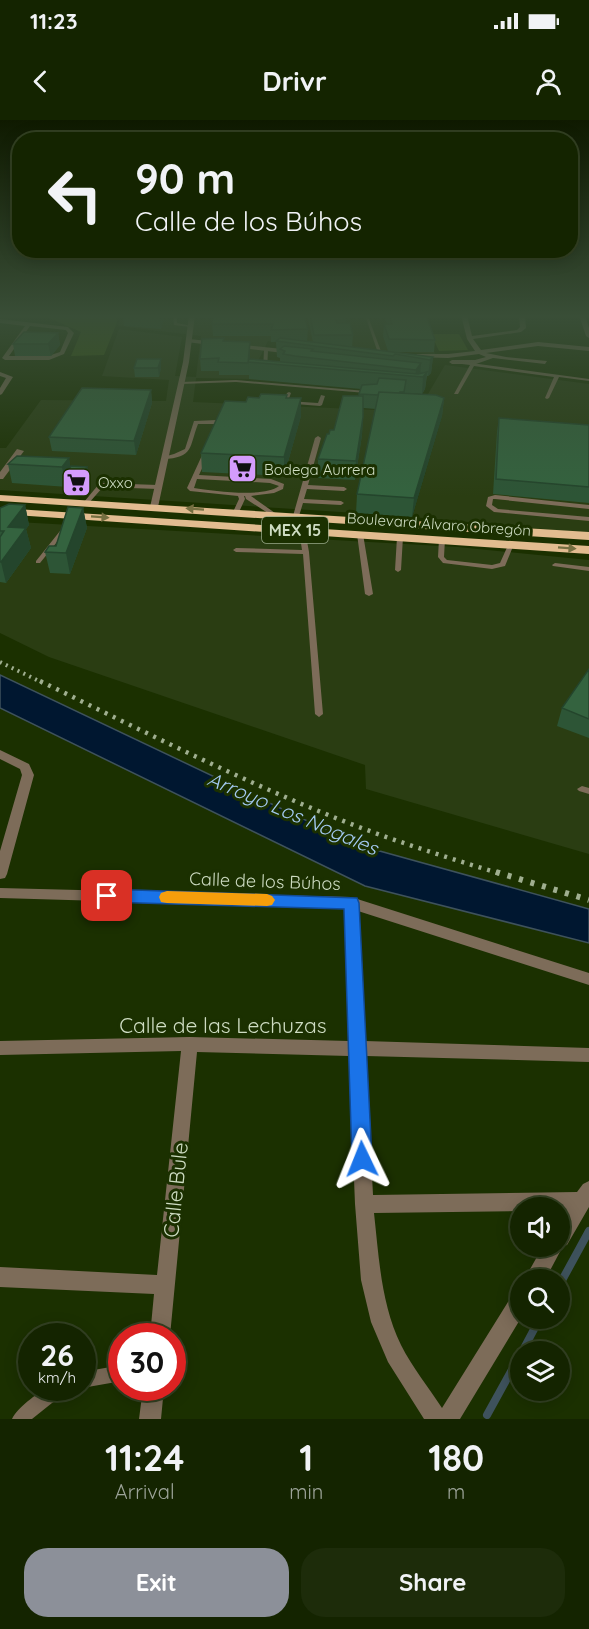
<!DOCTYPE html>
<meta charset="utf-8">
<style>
body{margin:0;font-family:Quicksand,sans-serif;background:#1d2c0a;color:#f1f3f6;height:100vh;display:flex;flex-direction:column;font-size:22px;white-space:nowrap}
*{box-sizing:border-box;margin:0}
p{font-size:20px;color:#9da499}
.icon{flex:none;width:33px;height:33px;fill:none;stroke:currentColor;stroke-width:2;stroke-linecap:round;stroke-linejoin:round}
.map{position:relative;height:1299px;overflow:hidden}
.side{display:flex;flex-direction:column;background:#142400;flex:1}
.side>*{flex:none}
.top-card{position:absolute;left:12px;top:12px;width:566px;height:126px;border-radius:24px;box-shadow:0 3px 15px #0003,0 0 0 2px #334122;background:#142400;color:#f1f3f6;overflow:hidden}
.tools{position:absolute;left:510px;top:1077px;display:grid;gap:12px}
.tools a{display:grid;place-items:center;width:60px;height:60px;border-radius:50%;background:#142400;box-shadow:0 3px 15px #0003,0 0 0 2px #334122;font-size:30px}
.speed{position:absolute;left:18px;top:1203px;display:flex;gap:12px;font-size:30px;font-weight:700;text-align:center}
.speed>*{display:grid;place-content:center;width:78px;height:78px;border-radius:50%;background:#142400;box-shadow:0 3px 15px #0003,0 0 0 2px #334122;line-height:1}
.speed small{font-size:15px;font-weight:400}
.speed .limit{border:9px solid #d22;background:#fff;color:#111}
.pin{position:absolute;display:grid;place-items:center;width:51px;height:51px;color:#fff;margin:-26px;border-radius:12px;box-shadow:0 3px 9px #0006}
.me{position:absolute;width:66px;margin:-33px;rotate:358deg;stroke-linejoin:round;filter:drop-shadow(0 0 4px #0008)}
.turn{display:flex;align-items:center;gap:21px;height:126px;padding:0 24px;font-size:27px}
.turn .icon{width:78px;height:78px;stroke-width:2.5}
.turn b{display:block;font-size:42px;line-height:51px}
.eta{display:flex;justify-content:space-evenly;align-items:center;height:102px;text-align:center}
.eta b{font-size:36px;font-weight:700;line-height:42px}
.primary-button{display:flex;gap:12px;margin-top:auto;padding:12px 24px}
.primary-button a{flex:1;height:69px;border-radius:24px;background:#8c9099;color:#fff;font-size:24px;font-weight:700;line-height:69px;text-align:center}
.primary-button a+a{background:#1d2c0a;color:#f1f3f6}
.status{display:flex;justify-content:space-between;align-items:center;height:42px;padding:0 30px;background:#142400;direction:ltr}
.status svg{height:16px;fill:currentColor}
header{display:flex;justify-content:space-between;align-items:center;height:78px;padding:0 24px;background:#142400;font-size:27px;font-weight:700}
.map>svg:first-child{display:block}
.built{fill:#2a3d12}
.green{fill:#38570d}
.water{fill:#001730;stroke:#3e525c;stroke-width:1.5}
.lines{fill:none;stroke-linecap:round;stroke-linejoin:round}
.stream{stroke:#3e525c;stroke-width:8}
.service{fill:#7d6c59;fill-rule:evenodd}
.minor{fill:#7d6c59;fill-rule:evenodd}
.tertiary{fill:#7d6c59;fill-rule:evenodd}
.trunk{fill:#e2bc90;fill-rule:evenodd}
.rail-far2{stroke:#a0af90;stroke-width:4;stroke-dasharray:2 4.5;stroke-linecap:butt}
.rail-far1{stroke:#a0af90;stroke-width:4.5;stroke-dasharray:3 6;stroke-linecap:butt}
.rail{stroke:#a0af90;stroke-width:6;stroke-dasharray:4 8;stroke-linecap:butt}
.wall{fill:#2d5536}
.shaded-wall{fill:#24452c}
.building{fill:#34633f;stroke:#24452c;stroke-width:1.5}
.oneway{fill:#756f41}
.route{fill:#1a73e8;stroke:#114b97;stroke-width:1.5}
.slow{fill:#f59e0b}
.labels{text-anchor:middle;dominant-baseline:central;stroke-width:6;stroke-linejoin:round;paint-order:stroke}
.far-poi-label{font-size:15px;fill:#cedcc2;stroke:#1b3000;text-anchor:start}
.far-street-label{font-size:15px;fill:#cedcc2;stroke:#1b3000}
.shield{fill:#1b3000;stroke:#98a888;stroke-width:1.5}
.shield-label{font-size:16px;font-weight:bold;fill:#cedcc2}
.street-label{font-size:18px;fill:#cedcc2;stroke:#1b3000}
.water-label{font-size:20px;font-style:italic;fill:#a4caf2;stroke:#1b3000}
.near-street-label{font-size:21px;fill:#cedcc2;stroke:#1b3000}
</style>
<div class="status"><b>11:23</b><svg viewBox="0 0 49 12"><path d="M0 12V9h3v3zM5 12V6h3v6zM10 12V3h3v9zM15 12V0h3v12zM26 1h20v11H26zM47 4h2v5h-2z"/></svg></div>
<header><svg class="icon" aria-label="back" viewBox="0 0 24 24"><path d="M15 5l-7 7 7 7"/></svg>Drivr<svg class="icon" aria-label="person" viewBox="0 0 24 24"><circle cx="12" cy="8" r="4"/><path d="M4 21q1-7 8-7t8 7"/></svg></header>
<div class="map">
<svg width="589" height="1299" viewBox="0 0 589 1299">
<rect width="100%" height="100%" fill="#1b3000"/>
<!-- built -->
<path class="built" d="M121,195H421L435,234L314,227L268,221L249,259L196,258L193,282L378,290L356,393L0,370V328H6L41,280L166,281L169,260L102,256L119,209L182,217L175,256L196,257L201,216L118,206Z
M445,245L589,264V413L412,397L442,296L434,292V274H428Z
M0,401L458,427L589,440V734L366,669L365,645L49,537L0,513Z"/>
<!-- green -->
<path class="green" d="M48,195H112L118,200L104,235L71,236L81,212L47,197Z
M431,214H459L468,230L439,231Z"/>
<!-- water -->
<path class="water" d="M0,555L358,725L589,789V823L365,766L0,588Z"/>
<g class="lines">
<!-- stream -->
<path class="stream" d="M560,1164L589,1111
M522,1232L540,1198
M487,1295L520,1235"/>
<!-- service -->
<path class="service" d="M173,195H177V203L192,206L190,207L174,205Z
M366,198L369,199L382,234L378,233Z
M266,229L268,230L267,251L265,252L263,251L264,230Z
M464,242L589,259V261L559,257L549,278L547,279L545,278L554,257L474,246L458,274H454L470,245L462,244Z
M236,260L366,271L368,272L366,273L236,262L181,264L179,263L181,262Z
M289,272L291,273L288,281L318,283L321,275L325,276L322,285L320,286L283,283L287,273Z
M217,300L222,304L218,311L213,310L216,304H198C189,327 194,338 163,339V337L174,334L185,329L194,301Z
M318,316L321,318L308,365L344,367L347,369L344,371L307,369L304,379L341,381L344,383L341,385L303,383L299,396L294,397L293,396L315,318Z
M207,329L210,331L199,355L271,359L284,364L283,369L274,373L251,376L275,393V395H271L246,379L245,376H244L245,379L239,392L236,394L233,392L239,379L238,376L190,371L187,368L204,331ZM197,359L270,363L279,366C263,378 214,371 194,368Z
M101,363L158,365L161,367L158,369L103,367L88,384H84V382L99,364Z
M495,375L589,385V389L495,379H493L492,385L498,389L589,397V401L494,392L486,386L488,377Z
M64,406L69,407L40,443H36V441Z
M302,408L305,410L309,432L323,594L319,597L315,594L303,434L236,432L233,430L236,428L302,430L299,410Z
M360,412L363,414L373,474L369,476L365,474L357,414Z
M400,415L403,417L401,450L398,452L395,450L397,417Z
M442,417L445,419L444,437L447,440L492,445L500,443L509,423L514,424L505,446L492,449L443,443L438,437L439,419Z
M555,443L589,447V451L553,446L552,445Z
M582,666L589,668V674L579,671L577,669Z
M122,1245V1261L82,1268H81H82V1252Z
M48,1268H71L69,1274L52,1283L32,1299H12C17,1288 37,1273 48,1268Z"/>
<!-- minor -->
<path class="minor" d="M461,195H467L472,216L517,210L520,207L519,195H525L526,208L521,212L473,219L481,230L538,222L589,227V231L538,226L486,233L506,237L547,241L545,244L493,238L476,244H452L449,242L452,240H475L486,237L479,234L448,238L415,237L417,234H448L475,231L467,219Z
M579,195H585L589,208V218L586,216Z
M0,199L68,207L74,213L64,234L49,240H5L2,238L25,206L0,203ZM30,206L66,210L68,213L60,232L48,236H9Z
M189,219L218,222L221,224L218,226L187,222Z
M235,224L292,230L295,232L292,234L233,227Z
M0,252L13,257L2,274L0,275V268L6,258L0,256Z
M17,329L24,331L3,359H0V352Z
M0,630L29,644L34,655L7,754L5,758L0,759V731L22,655L20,649L0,639Z
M0,768L351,777L589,853V865L358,791L365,921L589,928V942L366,936L373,1075L577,1072L583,1064L589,1061V1087L567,1125L563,1126L545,1160H524L543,1126H560V1101L566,1090H560V1088H520V1091L374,1093C379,1138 381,1184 401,1225C412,1247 429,1268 442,1288L513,1174L520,1171L521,1198L460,1299H424L388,1242L371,1202L361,1160L355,1084L349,936L197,932L170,1216H150L154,1174L0,1167V1147L157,1155L181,931L0,935V921L190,917L349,921L344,788L0,778Z
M143,1268H164L161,1299H139Z"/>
<!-- tertiary -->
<path class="tertiary" d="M189,195H195L189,242L158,387L154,389L150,387L183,242Z"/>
<!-- trunk -->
<path class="trunk" d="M0,375L589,412V420L0,381Z
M0,388L589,426V434L0,394Z"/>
<!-- rail-far2 -->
<path class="rail-far2" d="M0,542L43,563"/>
<!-- rail-far1 -->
<path class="rail-far1" d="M40,561C141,610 241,661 346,702C397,722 449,738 501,754"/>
<!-- rail -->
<path class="rail" d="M496,752L589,780"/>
</g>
<!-- wall -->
<path class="wall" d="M123,195H165L161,209L124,206Z
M213,195L308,209L307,221L313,222L307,195H345L346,203L353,215L352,227L388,231L383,216L384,204H387L384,195H426L435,220L434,232H393L433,237L431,253L428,256H427L425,269L422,274L405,273L444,278L442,296L412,397L356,393L357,374L376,289L363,288L362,315L355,360L318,358V339L329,314L334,310L359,276L361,269L249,259V253V255H219V251H201L200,239L224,218V221L250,234V239L280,242V238L277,237L276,222H271V216H213L212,204Z
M58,213L60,225L51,236H15L13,224Z
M134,248H161L159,257H135Z
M151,270L152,283L136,335L52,331L49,317Z
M287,278L301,296L284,356L202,352L201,333L246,282Z
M499,298L589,305V383L493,374L497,312Z
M69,338L70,347H87L89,357L82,368L12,363L8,344Z
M25,385L29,405L26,409L31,428L6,463L0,462V388Z
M83,388L87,408L70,454L50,453L45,432L56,426Z
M589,549V618L557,606L562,588Z"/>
<!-- shaded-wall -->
<path class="shaded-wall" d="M160,195H165L161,209L159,197Z
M58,213L60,225L51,236L48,224Z
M250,222V242H248L249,255L248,243Z
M433,237L431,253L428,256L430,240Z
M161,239V248L159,257L158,248Z
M421,243L420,257L415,256L416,250Z
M427,252L425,269L422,274L423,257Z
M151,270L152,283L136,335L134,321Z
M301,278V296L284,356V337Z
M444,278L442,296L412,397L414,378Z
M363,297L362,315L355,360L356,341Z
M69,338L72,357H64L62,347Z
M87,347L89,357L82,368L80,358Z
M25,385L29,405L26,409L31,428L6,463L1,442L8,407Z
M83,388L87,408L70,454L66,433Z"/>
<!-- building -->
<path class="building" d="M124,195H160L159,197Z
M213,195H304L308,209L271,210L273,204H212Z
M310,195H345L347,199L336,200L337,203H350L353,215H314Z
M389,195H426L435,220L389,219L384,204H392Z
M24,212L58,213L48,224H13Z
M224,218L223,221L250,222L248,243L218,242L219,238L200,239L202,219Z
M280,218L433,237L430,240L395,234L393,236L276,221Z
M284,226L313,229L311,231L421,243L416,250L295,236L283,234L285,231L280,229Z
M137,239H161L158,248H134Z
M249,239L418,254L427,252L423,257L248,242Z
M379,258L406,260L404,272H400V273L379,272L378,275L359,274L362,265L377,264Z
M82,268L151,270L134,321L49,317Z
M379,272L436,275L444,278L414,378L357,374Z
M261,274L287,275L286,278H301L284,337L201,333L225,281L246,282L248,277L259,278Z
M343,276H363V297L356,341L318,339L327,314H329L330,310H334Z
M499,298L589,305V367L496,359Z
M17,336L69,338L62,347L8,344Z
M71,346L87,347L80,358L64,357Z
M9,384L25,385L8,407L26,408L1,442H0V417L4,411H0V388Z
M68,387L83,388L66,433L45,432L49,426H56Z
M589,549V599L562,588Z"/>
<!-- one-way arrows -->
<defs><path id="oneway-solid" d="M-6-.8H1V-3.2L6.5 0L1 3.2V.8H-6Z" transform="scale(1.5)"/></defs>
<g class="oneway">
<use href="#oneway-solid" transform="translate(195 389) rotate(-176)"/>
<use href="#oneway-solid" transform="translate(100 397) rotate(4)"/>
<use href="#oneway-solid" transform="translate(567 428) rotate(4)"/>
</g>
<!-- sky -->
<linearGradient id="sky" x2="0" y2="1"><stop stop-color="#0f1a00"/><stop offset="0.52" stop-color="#394e37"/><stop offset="1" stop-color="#394e37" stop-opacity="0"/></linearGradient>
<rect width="589" height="377" fill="url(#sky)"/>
<!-- route -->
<path class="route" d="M107,769L357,778L359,783L372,1039L370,1046L362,1049L355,1046L352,1039L344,789L107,782L102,780L99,776L102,771Z"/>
<!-- slow -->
<path class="slow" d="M167,771L267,774L272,776L275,780L272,785L267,786L167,783L161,782L159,777L161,773Z"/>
<!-- icons -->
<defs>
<symbol id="supermarket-square" viewBox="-11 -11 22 22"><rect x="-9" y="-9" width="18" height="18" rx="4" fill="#d49cfc" stroke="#1b3000"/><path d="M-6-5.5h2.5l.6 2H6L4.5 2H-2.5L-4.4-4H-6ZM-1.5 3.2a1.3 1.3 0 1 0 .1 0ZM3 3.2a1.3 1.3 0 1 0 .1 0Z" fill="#111"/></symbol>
</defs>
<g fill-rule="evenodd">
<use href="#supermarket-square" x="226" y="332" width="33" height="33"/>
<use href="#supermarket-square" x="60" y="346" width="33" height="33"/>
</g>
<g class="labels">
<!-- far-poi labels -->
<g class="far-poi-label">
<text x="264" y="349">Bodega Aurrera</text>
<text x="98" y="362">Oxxo</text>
</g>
<!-- far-street labels -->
<g class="far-street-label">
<text transform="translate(439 404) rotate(4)">Boulevard Álvaro Obregón</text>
</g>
<!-- shield labels -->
<rect class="shield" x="262" y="397" width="66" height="26" rx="4.5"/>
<g class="shield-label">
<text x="295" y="410">MEX 15</text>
</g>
<!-- street labels -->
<g class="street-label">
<text transform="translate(265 761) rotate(2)">Calle de los Búhos</text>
</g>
<!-- water labels -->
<g class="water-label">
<text transform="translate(293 693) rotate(23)">Arroyo Los Nogales</text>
</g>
<!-- near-street labels -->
<g class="near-street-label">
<text x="223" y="905">Calle de las Lechuzas</text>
<text transform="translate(175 1070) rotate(-84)">Calle Bule</text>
</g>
</g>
</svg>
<div class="tools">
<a><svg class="icon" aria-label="sound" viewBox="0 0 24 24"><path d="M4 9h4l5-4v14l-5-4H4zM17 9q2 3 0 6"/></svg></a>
<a><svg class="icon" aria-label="search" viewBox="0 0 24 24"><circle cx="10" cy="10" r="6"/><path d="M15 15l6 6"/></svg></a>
<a><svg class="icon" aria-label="layers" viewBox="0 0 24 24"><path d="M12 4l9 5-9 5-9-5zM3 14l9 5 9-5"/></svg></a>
</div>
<div class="speed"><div>26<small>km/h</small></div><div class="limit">30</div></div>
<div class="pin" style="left:107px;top:776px;background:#d93025"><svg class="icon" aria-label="arrive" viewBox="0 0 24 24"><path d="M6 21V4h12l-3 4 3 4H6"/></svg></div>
<svg class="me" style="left:362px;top:1039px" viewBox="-20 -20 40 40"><path d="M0-17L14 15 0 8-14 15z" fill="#1a73e8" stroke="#fff" stroke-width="4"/></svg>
<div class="top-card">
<div class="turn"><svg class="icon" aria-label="left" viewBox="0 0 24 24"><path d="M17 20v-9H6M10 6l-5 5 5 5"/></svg><div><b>90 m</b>Calle de los Búhos</div></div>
</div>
</div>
<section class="side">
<div class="eta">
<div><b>11:24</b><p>Arrival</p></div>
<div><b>1</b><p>min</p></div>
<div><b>180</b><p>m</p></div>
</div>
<div class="primary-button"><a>Exit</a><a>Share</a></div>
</section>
